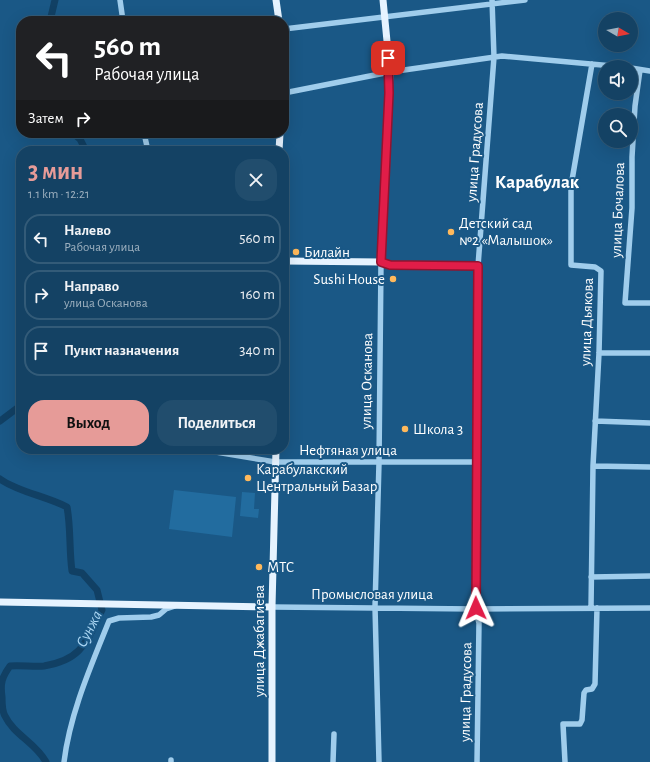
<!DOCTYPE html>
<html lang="ru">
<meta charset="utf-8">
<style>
body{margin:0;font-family:"Alegreya Sans",sans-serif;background:#214d6d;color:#f1f3f6;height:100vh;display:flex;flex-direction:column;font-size:15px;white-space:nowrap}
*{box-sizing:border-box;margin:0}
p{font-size:13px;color:#9db0bf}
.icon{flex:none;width:22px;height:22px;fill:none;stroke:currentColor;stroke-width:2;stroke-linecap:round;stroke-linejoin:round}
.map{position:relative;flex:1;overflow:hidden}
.drawer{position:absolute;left:16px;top:146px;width:273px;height:308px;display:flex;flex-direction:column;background:#144264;border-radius:16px;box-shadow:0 4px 16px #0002,0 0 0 1px #335b78}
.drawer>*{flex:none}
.guide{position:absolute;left:16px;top:16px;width:273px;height:122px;border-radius:16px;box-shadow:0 4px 16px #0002,0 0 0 1px #335b78;background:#202124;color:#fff;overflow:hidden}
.needle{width:26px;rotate:99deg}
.buttons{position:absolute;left:598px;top:12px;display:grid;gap:8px}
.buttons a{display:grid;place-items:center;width:40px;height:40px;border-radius:50%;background:#144264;box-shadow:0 4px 16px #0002,0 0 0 1px #335b78;font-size:20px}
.pin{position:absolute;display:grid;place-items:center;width:34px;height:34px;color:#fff;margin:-17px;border-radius:8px;box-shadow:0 2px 6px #0006}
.me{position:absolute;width:44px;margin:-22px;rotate:359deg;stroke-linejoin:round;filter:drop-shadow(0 0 3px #0008)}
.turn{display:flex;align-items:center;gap:14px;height:84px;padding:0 12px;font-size:18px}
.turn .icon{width:52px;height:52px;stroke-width:2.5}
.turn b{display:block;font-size:28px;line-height:34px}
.then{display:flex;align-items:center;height:38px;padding:0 12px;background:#0003;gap:8px;font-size:15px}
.round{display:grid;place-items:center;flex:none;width:42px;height:42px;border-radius:16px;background:#214d6d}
.head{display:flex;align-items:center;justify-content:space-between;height:68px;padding:0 12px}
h1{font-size:24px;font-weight:700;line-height:30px;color:#e69b98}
.primary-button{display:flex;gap:8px;margin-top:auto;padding:8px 12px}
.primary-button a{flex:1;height:46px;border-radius:16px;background:#e69b98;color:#111;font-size:16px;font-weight:700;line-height:46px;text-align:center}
.primary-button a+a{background:#214d6d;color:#f1f3f6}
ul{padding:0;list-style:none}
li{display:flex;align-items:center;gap:12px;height:50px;margin:0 8px 6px;padding:0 4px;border:2px solid #335b78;border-radius:16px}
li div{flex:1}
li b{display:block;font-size:15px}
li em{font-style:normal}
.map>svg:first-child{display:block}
.green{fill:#226c9f}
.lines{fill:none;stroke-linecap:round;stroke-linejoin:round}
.river{stroke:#114064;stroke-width:7}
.minor{stroke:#a0cdec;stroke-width:5.5}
.major{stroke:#e6f3ff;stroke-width:7}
.route-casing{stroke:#92132f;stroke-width:10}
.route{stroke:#e11d48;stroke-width:7}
.poi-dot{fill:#ffb95c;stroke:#1a5886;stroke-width:1.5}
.labels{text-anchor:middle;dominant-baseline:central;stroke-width:4;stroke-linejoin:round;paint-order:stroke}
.street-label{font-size:15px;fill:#fff;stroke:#1a5886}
.poi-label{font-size:15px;fill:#fff;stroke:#1a5886;text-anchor:start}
.water-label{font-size:16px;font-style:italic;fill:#acd7f4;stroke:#1a5886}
.district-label{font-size:19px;font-weight:bold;fill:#fff;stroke:#1a5886}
</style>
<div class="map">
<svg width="650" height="762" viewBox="0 0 650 762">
<rect width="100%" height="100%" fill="#1a5886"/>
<!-- green -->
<path class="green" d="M174,490L236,497L232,537L169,529Z
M242,492L255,493L254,509H259L258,518L240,516Z"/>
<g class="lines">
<!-- river -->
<path class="river" d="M50,21L55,0
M73,133L80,139L86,151
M0,421L20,406H21
M0,479C18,492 46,496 67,507C71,528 69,550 72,571L82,573L97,590L102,610C87,640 83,660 44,666C35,667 20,665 10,666C2,677 0,683 2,697C2,703 2,711 5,716C14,735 36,743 46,762"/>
<!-- minor -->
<path class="minor" d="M120,0L123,21
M284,29L525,0
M631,68L650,71
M640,70L635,106L632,157V208L625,303H650
M284,93L390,72L502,56L624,67
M144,133L148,151
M599,353H650
M595,421L650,423
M198,449L275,462H476
M593,466L650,467
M591,577L650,576
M272,607L475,609L650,608
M591,608L593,466L599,353L601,271L595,267L571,265V186L592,64
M171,760V762
M64,762C70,713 91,666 109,621L119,618L151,617L159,615L166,609L175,606
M333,762L334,734
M379,762L375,607L379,463L381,262L390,265L478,266
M477,762L479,623L475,609V596L478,266L494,57L492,0
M565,762L563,724H580L582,720L584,693L586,690L592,689L595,684L597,608"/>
<!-- major -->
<path class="major" d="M276,0L279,21
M279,151L280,133
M284,261L381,262L390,72L383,0
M0,602L272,607
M272,762V607L276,449"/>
</g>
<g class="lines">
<defs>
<path id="route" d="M388,58L389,93L381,262L390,265L478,266L476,608"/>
</defs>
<!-- route casing -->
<use href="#route" class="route-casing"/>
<!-- route -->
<use href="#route" class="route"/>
</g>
<!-- markers -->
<g class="poi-dot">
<circle cx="451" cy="232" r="4"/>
<circle cx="296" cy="252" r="4"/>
<circle cx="393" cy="279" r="4"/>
<circle cx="405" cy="429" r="4"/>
<circle cx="248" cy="478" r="4"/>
<circle cx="259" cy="567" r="4"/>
</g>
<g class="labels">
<!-- street labels -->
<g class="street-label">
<text transform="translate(475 152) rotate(-86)">улица Градусова</text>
<text transform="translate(618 210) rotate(-88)">улица Бочалова</text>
<text transform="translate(587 322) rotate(-88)">улица Дьякова</text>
<text transform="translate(367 381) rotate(-89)">улица Осканова</text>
<text x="348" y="450">Нефтяная улица</text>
<text x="372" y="594">Промысловая улица</text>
<text transform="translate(259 641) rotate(-90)">улица Джабагиева</text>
<text transform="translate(466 692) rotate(-89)">улица Градусова</text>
</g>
<!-- poi labels -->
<g class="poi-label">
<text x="459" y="223">Детский сад<tspan x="459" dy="17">№2 «Малышок»</tspan></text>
<text x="304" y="252">Билайн</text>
<text x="385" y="279" text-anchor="end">Sushi House</text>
<text x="413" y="429">Школа 3</text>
<text x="256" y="469">Карабулакский<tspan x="256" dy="17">Центральный Базар</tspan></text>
<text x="267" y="567">МТС</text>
</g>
<!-- water labels -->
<g class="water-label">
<text transform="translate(89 629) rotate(-63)">Сунжа</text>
</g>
<!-- district labels -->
<g class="district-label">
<text x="537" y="182">Карабулак</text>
</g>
</g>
</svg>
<div class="buttons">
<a><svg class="needle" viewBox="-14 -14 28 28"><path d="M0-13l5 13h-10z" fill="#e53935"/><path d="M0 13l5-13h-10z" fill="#9db0bf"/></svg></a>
<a><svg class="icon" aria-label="sound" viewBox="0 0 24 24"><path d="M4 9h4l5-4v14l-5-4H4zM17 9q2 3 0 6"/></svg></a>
<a><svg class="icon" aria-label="search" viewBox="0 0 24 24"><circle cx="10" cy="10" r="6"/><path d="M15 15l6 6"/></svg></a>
</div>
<div class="pin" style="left:388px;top:58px;background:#d93025"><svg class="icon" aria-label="arrive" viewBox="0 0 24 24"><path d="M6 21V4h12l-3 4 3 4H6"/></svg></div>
<svg class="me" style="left:476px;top:608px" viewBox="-20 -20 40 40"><path d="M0-17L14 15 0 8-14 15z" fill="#e11d48" stroke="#fff" stroke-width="4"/></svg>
<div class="guide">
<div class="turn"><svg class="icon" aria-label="left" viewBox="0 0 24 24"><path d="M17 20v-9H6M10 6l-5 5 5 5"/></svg><div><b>560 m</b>Рабочая улица</div></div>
<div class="then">Затем<svg class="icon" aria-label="right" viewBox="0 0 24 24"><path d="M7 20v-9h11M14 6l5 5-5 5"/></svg></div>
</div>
<section class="drawer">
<div class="head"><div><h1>3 мин</h1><p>1.1 km · 12:21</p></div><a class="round"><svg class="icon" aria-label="close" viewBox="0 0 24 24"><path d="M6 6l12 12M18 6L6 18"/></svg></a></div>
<ul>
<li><svg class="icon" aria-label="left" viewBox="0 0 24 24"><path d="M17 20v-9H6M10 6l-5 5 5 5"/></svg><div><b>Налево</b><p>Рабочая улица</p></div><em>560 m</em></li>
<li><svg class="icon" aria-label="right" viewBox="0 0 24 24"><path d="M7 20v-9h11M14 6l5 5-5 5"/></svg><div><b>Направо</b><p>улица Осканова</p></div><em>160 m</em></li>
<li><svg class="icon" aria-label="arrive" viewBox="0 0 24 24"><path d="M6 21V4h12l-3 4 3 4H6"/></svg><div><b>Пункт назначения</b></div><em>340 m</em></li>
</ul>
<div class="primary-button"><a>Выход</a><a>Поделиться</a></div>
</section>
</div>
